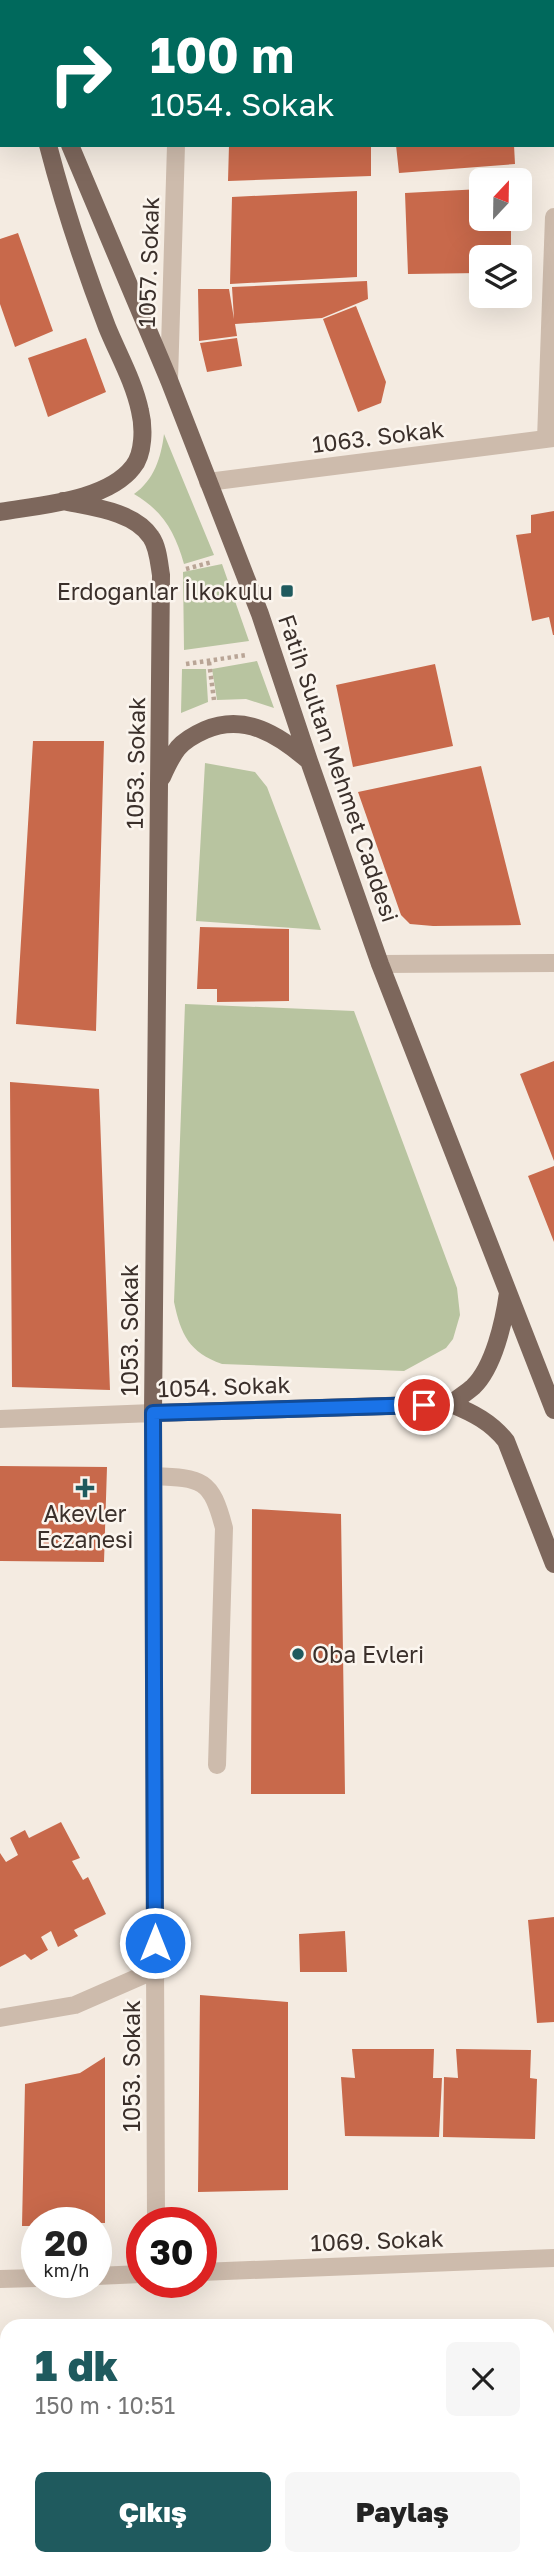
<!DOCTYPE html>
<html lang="tr">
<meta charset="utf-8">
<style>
body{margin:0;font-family:"Golos Text",sans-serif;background:#f6f6f6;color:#222;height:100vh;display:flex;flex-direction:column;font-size:26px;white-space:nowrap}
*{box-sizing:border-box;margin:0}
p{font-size:23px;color:#767676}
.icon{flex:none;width:38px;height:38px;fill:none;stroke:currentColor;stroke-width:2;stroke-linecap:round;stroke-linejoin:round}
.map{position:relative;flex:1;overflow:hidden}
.drawer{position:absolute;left:0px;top:2319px;width:555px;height:247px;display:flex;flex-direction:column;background:#fff;border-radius:21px 21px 0 0;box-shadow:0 7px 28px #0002}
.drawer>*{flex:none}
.banner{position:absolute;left:0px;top:0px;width:555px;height:147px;box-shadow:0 7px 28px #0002;background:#00695c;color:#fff;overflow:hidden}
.needle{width:46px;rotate:22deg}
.tools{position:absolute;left:469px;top:168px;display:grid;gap:14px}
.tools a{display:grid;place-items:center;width:63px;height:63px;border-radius:10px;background:#fff;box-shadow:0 7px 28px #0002;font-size:35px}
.speed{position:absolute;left:21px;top:2207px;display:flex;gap:14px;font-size:35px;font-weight:700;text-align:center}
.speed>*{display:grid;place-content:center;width:91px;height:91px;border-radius:50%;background:#fff;box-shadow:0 7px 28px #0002;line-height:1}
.speed small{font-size:18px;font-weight:400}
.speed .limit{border:10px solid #d22;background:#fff;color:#111}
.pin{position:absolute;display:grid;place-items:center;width:60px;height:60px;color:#fff;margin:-30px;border:4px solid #fff;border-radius:50%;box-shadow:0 2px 7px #0007}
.me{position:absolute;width:77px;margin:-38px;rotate:0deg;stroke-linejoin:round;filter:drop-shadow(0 0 5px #0008)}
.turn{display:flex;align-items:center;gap:24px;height:147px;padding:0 35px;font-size:32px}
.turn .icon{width:91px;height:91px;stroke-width:2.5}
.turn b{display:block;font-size:49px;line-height:60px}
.round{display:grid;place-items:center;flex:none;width:74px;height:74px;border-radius:10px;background:#f6f6f6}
.headline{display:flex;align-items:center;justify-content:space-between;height:119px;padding:0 35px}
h1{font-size:42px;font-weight:800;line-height:52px;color:#1f5a5e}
.primary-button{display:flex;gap:14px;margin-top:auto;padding:14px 35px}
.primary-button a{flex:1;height:80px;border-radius:10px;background:#1f5a5e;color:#fff;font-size:28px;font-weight:800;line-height:80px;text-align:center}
.primary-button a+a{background:#f6f6f6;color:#222}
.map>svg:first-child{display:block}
.green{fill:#b8c4a0}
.building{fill:#c8694b}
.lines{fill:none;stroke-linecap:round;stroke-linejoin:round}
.path{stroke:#b9a596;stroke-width:4.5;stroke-dasharray:3.5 3.5;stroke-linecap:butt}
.minor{stroke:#cdbbac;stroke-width:18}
.major{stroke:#7d675c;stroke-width:18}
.route-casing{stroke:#114b97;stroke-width:18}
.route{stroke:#1a73e8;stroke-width:12}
.poi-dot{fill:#1f5a5e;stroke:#fbf5ee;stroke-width:2.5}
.labels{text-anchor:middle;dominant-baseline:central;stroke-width:5;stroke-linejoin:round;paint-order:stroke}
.street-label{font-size:23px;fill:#3b302b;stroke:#fbf5ee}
.poi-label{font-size:23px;fill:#3b302b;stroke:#fbf5ee;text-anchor:end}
</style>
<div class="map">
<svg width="554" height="2565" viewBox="0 0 554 2565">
<rect width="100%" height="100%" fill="#f4ebe1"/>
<!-- green -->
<path class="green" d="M164,434L214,555L184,564C175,532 163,511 134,494C154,480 161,458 164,434Z
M222,564L249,641L184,650L183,572Z
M257,661L274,708L246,699L217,700L212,669Z
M182,669H206L208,702L181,713Z
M205,763L255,772L267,787L321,930L196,921Z
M185,1004L354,1011L457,1288L460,1315L453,1339L446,1348L404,1371L222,1364C189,1352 181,1335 174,1302Z"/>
<!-- building -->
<path class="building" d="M229,145H371V176L228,181Z
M396,145H514L515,164L399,173Z
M481,189V219H511V257H481V273L408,274L405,193Z
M357,191V277L230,284L232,197Z
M18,233L53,331L15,347L0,304V239Z
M367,281L368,299L322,318L235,324L237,336L199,341L198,289H229L234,319L232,287Z
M356,306L386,382L381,403L358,412L323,319Z
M86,338L106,392L48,417L28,358Z
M237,338L242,366L207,372L200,343Z
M554,511V635H553L549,617L532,621L516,535L531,533V515Z
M435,664L453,746L353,767L336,685Z
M33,741H104L96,1031L16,1024Z
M481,766L521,925L433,926L410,924L401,915L358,792Z
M200,927L289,929V1001L217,1002V989H197Z
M554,1061V1161L520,1074Z
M10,1082L99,1089L110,1390L12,1387Z
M554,1166V1242L528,1176Z
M0,1466L107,1467L104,1562L0,1561Z
M252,1509L341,1514L345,1794H251Z
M61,1822L80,1858L72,1861L83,1880L88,1877L106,1914L74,1930L78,1936L58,1947L51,1931L41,1937L48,1950L31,1960L25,1954L0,1967V1853L6,1862L18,1855L10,1838L25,1830L29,1838Z
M554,1917V2022L537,2023L528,1920Z
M345,1931L347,1972H300L299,1934Z
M200,1995L288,2002V2190L198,2192Z
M352,2049H434L433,2078H442L439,2137L345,2136L341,2077L355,2078Z
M456,2049L531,2050L530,2078L537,2079L535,2139L443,2137L444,2077L458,2078Z
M105,2057V2223L37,2222V2226H22L25,2084L80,2073Z
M0,2488L7,2502V2558H37L40,2565H0Z
M265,2558H376L380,2565H268Z"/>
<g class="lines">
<!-- path -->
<path class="path" d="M186,569L212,562
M209,662L214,700
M186,664L247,655"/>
<!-- minor -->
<path class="minor" d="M181,2V0
M169,380L176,145
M546,439L554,217
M208,482L554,438
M380,964L554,963
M0,1419L153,1413L156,2222
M153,1476C203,1478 211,1479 224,1528L217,1765
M0,2018L75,2005L155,1970
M201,2272L554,2258
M96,2276L142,2274
M0,2279L37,2278"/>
<!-- major -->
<path class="major" d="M10,0L11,2
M70,145L169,380L260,614L309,761L380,964L554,1410
M63,501C91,507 134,511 151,537C158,547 159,563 161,575L153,1413L451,1404C473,1413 491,1422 506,1441L554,1564
M0,512C40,505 107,501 133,467C144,454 144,427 140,411C134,382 118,354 107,327C84,267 64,207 48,145
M162,777C166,768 171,757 178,748C185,740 196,734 205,730C245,713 279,735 309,761
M451,1404C458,1398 466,1393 473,1387C494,1367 504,1321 508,1293"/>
</g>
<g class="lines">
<defs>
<path id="route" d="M155,1943L153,1413L424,1405"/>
</defs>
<!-- route casing -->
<use href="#route" class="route-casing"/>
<!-- route -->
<use href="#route" class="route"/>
</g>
<!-- markers -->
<g class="poi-dot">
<rect x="280" y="584" width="14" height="14" rx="3.5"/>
<path d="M81.5 1477.5h7v7h7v7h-7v7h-7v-7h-7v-7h7z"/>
<circle cx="298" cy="1654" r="7"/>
</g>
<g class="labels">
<!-- street labels -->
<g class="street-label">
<text transform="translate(148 262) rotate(-88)">1057. Sokak</text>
<text transform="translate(378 436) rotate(-7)">1063. Sokak</text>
<text transform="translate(135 763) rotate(-89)">1053. Sokak</text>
<text transform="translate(339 768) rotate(71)">Fatih Sultan Mehmet Caddesi</text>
<text transform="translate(129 1330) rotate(-90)">1053. Sokak</text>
<text transform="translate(224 1386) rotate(-2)">1054. Sokak</text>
<text transform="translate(131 2066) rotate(-90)">1053. Sokak</text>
<text transform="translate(377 2240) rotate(-2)">1069. Sokak</text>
</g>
<!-- poi labels -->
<g class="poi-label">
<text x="273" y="591">Erdoğanlar İlkokulu</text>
<text x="85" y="1513" text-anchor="middle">Akevler<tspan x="85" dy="26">Eczanesi</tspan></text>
<text x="312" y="1654" text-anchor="start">Oba Evleri</text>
</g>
</g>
</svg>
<div class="tools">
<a><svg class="needle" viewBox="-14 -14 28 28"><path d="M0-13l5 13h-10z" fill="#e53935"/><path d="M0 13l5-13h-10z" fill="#767676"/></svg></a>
<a><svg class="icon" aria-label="layers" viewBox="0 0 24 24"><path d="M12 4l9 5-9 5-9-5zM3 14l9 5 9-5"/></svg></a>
</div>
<div class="speed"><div>20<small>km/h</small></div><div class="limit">30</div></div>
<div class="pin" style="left:424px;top:1405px;background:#d93025"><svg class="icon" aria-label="arrive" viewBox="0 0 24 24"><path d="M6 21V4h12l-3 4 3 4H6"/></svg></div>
<svg class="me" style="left:155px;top:1943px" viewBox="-20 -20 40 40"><circle r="17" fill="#1a73e8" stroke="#fff" stroke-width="3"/><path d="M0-11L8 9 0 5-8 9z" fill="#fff"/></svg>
<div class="banner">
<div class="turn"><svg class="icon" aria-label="right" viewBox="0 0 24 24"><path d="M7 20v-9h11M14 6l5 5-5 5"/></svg><div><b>100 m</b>1054. Sokak</div></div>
</div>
<section class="drawer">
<div class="headline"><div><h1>1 dk</h1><p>150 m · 10:51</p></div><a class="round"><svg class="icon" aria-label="close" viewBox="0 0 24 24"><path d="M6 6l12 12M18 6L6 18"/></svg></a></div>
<div class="primary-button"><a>Çıkış</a><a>Paylaş</a></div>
</section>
</div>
